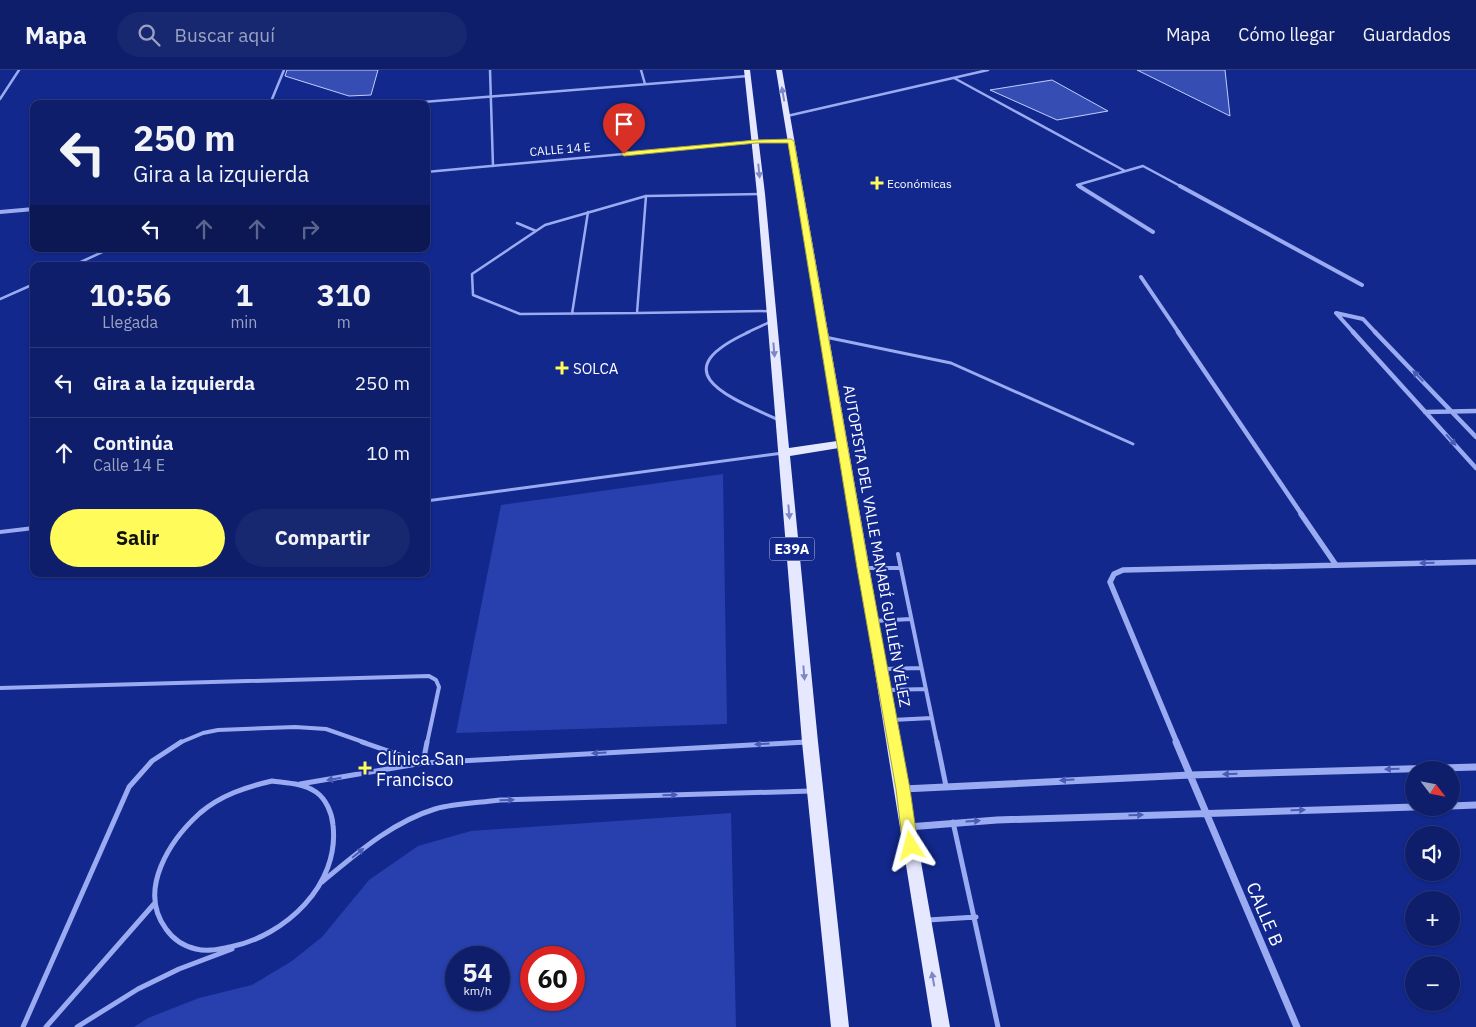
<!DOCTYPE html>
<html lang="es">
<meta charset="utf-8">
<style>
body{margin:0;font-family:"IBM Plex Sans",sans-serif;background:#172770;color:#f1f3f6;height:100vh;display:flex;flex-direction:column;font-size:19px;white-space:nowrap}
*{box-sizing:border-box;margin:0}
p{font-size:16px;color:#9ba2c1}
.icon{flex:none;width:28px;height:28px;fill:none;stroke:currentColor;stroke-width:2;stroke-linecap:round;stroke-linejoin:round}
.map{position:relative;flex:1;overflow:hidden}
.side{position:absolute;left:30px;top:192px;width:400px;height:315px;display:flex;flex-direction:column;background:#0e1e6a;border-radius:10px;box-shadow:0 1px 4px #0004,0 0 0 1px #2e3c7e}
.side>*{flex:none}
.guide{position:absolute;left:30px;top:30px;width:400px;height:152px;border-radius:10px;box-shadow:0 1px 4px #0004,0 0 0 1px #2e3c7e;background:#0e1e6a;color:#f1f3f6;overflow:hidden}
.needle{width:32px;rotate:122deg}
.fabs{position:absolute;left:1405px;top:691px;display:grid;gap:10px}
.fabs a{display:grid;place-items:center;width:55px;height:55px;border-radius:50%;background:#0e1e6a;box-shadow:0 1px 4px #0004,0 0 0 1px #2e3c7e;font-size:25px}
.speed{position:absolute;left:445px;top:876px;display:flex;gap:10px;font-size:25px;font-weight:700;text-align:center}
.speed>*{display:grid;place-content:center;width:65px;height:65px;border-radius:50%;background:#0e1e6a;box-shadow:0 1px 4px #0004,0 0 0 1px #2e3c7e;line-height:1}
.speed small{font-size:12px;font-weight:400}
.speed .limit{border:8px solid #d22;background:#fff;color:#111}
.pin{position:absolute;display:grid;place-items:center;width:42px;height:42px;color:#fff;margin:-51px -21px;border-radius:50% 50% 50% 0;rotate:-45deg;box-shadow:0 0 5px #0007}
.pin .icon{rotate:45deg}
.me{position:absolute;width:55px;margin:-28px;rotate:351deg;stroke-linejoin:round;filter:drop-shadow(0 0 4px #0008)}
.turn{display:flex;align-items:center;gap:18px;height:105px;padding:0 20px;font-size:22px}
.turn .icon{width:65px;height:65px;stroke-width:2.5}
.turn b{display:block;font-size:35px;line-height:42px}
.lanes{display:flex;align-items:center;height:48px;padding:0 20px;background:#0003;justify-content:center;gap:25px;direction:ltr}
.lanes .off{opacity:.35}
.eta{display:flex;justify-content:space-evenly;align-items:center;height:85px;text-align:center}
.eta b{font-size:30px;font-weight:800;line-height:35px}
.cta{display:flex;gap:10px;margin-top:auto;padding:10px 20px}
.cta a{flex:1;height:58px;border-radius:30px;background:#fffb5b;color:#111;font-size:20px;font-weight:800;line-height:58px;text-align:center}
.cta a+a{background:#172770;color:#f1f3f6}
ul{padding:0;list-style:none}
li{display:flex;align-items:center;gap:15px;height:70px;padding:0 20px;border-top:1px solid #2e3c7e}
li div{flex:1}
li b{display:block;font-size:19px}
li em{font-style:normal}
header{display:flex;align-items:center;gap:30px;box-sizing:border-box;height:70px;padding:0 25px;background:#0e1e6a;border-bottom:1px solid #2e3c7e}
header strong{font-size:24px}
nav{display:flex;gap:28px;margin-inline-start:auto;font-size:18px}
.search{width:350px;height:45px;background:#172770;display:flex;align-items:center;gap:12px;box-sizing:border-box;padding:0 18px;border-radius:28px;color:#9ba2c1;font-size:19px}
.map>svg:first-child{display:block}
.green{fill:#2740ae;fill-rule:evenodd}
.building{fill:#364eb4;stroke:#c1cdfc}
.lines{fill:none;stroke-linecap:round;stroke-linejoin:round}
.lane-far3{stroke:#9babf1;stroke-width:2.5}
.lane-far2{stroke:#9babf1;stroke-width:3}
.lane-far1{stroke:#9babf1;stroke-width:4}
.lane{stroke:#9babf1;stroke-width:5}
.street-far4{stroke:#9babf1;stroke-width:2.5}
.street-far3{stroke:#9babf1;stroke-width:4}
.street-far2{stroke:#9babf1;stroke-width:4.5}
.street-far1{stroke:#9babf1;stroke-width:5.5}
.street{stroke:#9babf1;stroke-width:7}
.primary{fill:#e5e8ff;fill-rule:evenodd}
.oneway{fill:#7c88c6}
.oneway2{fill:#495cb5}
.route{fill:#fffb5b;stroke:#a6a33b}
.poi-dot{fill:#fffb5b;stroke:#12288d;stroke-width:2}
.labels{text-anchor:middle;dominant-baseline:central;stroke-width:4;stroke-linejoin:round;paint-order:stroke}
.far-street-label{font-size:12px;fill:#fff;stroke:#12288d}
.far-poi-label{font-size:12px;fill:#fff;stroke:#12288d;text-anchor:start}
.shield{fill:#12288d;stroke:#b8bedd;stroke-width:1}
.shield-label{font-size:14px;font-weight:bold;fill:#fff}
.poi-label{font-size:15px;fill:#fff;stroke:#12288d;text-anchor:start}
.street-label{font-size:15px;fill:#fff;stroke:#12288d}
.near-poi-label{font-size:18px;fill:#fff;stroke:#12288d;text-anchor:start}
.near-street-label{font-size:18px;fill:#fff;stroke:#12288d}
</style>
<header>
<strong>Mapa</strong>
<div class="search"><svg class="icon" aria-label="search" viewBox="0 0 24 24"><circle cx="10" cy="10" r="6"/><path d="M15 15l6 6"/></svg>Buscar aquí</div>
<nav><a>Mapa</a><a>Cómo llegar</a><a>Guardados</a></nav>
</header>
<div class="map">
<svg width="1476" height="957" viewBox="0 0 1476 957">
<rect width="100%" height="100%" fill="#12288d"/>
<!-- green -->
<path class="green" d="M723,404L727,654L456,663L501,435Z
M731,743L736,957H134L148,948L199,928L252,915L292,891L322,867L369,810L418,776L471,761ZM456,888H499V930H456ZM531,888H574V930H531Z"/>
<!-- building -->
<path class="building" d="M287,0H378L371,25L349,26L285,6Z
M1137,0H1225L1230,46Z
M1052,10L1108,41L1057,50L990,20Z"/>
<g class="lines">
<!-- lane-far3 -->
<path class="lane-far3" d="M646,126L637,243L520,244L473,225L472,204L545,155Z
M646,126L761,124
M517,153L536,161
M72,196L109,179
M0,229L34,214
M637,243L771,241
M572,244L588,142
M746,263L770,252"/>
<!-- lane-far2 -->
<path class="lane-far2" d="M749,262C661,302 728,327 779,350
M825,267L951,293L1133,374
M426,431L783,383"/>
<!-- lane-far1 -->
<path class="lane-far1" d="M0,462L34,458
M898,484L937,673
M866,498H901
M874,551L911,549
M883,599L921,598
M0,618L429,606L436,610L439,617L427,673
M888,620L926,619
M892,650L932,648
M179,673L203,663L218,660L295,657L326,659L366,673
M790,673L806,672"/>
<!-- lane -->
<path class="lane" d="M362,672L423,693L427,672
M937,672L946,716
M272,711C287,713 303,713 316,722C326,729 332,743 333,755C340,815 285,866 230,877C219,879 208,882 196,879C183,876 173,869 166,859C137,820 170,770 200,743C221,725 246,717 272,711Z
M300,714L423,693L806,672
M953,752L998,957
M322,812C356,784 392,752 435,739C456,733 478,733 500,730L811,721
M928,850L976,847
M23,957L129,717L152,691L181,672
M46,957L154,834
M77,957L138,919L179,899L232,879"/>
<!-- street-far4 -->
<path class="street-far4" d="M490,0L493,96
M641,0L645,14
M954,8L1125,101
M0,29L19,0
M270,34L284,0
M398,34L748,6
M787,46L988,0
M426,102L756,72L791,71
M1077,115L1143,96L1182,117
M1077,115L1081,117"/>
<!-- street-far3 -->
<path class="street-far3" d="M1079,116L1153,162
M1180,116L1362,215
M0,142L34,139
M1141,207L1179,263
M1354,263L1336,243L1363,249L1376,263"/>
<!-- street-far2 -->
<path class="street-far2" d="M1178,262L1302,445
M1353,262L1476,398
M1375,262L1476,367
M1425,342L1476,341"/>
<!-- street-far1 -->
<path class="street-far1" d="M1301,444L1336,495
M1177,673L1110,512L1114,504L1123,500L1476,492"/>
<!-- street -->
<path class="street" d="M1176,672L1297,957
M903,719L1190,705L1476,697
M1451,736L1476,735
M908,757L997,750L1414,737"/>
<!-- primary -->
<path class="primary" d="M744,0H750L765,124L789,378L837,371L776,0H782L950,957H932L839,378L790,386L818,672L849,957H831L802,672L757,124Z"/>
</g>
<!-- one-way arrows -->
<defs><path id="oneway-solid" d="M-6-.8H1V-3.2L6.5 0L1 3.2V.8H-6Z" transform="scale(1.25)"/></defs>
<g class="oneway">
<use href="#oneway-solid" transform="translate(783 24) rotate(-100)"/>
<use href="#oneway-solid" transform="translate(759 101) rotate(84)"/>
<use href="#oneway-solid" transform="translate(774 280) rotate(85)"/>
<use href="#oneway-solid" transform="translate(789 442) rotate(85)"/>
<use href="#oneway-solid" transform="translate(804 603) rotate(85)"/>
<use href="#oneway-solid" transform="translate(933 909) rotate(-100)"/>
</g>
<g class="oneway2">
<use href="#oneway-solid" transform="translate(1418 306) rotate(-134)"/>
<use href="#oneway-solid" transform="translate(1451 370) rotate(48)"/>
<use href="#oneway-solid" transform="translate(1427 493) rotate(179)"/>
<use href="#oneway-solid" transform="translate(762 674) rotate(177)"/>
<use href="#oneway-solid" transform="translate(599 683) rotate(177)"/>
<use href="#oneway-solid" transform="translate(1392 699) rotate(178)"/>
<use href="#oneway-solid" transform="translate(1230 704) rotate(178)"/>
<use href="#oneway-solid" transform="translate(334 709) rotate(171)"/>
<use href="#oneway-solid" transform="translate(1067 710) rotate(177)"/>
<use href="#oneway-solid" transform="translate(670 725) rotate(-2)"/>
<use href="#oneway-solid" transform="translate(507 730) rotate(-2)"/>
<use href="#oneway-solid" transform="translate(1298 740) rotate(-1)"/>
<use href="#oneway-solid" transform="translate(1136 745) rotate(-2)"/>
<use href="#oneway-solid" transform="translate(973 751) rotate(-3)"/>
<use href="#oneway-solid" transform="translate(358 783) rotate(-39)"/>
</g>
<!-- route -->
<path class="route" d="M791,69L794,71L869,498L910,719L918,776L916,781L911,783L905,781L903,776L896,719L857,498L788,73H756L624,86L621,84L624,82L756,70Z"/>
<!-- markers -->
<g class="poi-dot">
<path d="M874.5 105.5h5v5h5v5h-5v5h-5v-5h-5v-5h5z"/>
<path d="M559.5 290.5h5v5h5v5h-5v5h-5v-5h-5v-5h5z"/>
<path d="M362.5 690.5h5v5h5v5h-5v5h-5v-5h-5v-5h5z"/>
</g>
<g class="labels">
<!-- far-street labels -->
<g class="far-street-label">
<text transform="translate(560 79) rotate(-5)">CALLE 14 E</text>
</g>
<!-- far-poi labels -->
<g class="far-poi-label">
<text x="887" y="113">Económicas</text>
</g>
<!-- shield labels -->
<rect class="shield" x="769.5" y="467.5" width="45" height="23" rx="4"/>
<g class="shield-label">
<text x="792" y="479">E39A</text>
</g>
<!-- poi labels -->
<g class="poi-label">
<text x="573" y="298">SOLCA</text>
</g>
<!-- street labels -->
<g class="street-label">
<text transform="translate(877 476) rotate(80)">AUTOPISTA DEL VALLE MANABÍ GUILLÉN VÉLEZ</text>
</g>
<!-- near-poi labels -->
<g class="near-poi-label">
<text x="376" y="688">Clínica San<tspan x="376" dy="21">Francisco</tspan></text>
</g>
<!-- near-street labels -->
<g class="near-street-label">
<text transform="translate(1265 844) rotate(67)">CALLE B</text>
</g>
</g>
</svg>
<div class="fabs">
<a><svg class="needle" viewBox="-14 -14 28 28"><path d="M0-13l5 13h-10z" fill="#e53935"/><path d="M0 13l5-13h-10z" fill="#9ba2c1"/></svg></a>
<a><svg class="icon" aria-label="sound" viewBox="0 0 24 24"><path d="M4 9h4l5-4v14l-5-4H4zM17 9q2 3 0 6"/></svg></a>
<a>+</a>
<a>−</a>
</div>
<div class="speed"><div>54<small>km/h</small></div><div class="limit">60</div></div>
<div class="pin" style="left:624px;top:84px;background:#d93025"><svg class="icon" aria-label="arrive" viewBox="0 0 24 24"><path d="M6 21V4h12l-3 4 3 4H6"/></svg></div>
<svg class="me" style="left:911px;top:776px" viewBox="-20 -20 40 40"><path d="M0-17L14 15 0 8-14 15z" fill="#fffb5b" stroke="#fff" stroke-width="4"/></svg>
<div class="guide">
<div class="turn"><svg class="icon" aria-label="left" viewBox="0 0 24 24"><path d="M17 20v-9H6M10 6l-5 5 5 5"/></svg><div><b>250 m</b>Gira a la izquierda</div></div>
<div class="lanes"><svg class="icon" aria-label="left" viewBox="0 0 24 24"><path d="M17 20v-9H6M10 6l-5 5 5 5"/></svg><svg class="icon off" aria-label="ahead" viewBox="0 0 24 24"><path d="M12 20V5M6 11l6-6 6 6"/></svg><svg class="icon off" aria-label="ahead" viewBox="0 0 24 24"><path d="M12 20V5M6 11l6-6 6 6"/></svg><svg class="icon off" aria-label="right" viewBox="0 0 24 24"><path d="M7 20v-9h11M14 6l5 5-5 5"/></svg></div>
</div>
<section class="side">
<div class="eta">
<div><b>10:56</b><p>Llegada</p></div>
<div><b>1</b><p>min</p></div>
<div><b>310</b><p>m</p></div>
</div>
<ul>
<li><svg class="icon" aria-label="left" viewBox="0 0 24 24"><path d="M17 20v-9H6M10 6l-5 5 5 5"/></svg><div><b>Gira a la izquierda</b></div><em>250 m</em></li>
<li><svg class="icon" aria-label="ahead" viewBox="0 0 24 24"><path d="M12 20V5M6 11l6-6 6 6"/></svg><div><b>Continúa</b><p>Calle 14 E</p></div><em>10 m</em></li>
</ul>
<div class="cta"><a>Salir</a><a>Compartir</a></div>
</section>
</div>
